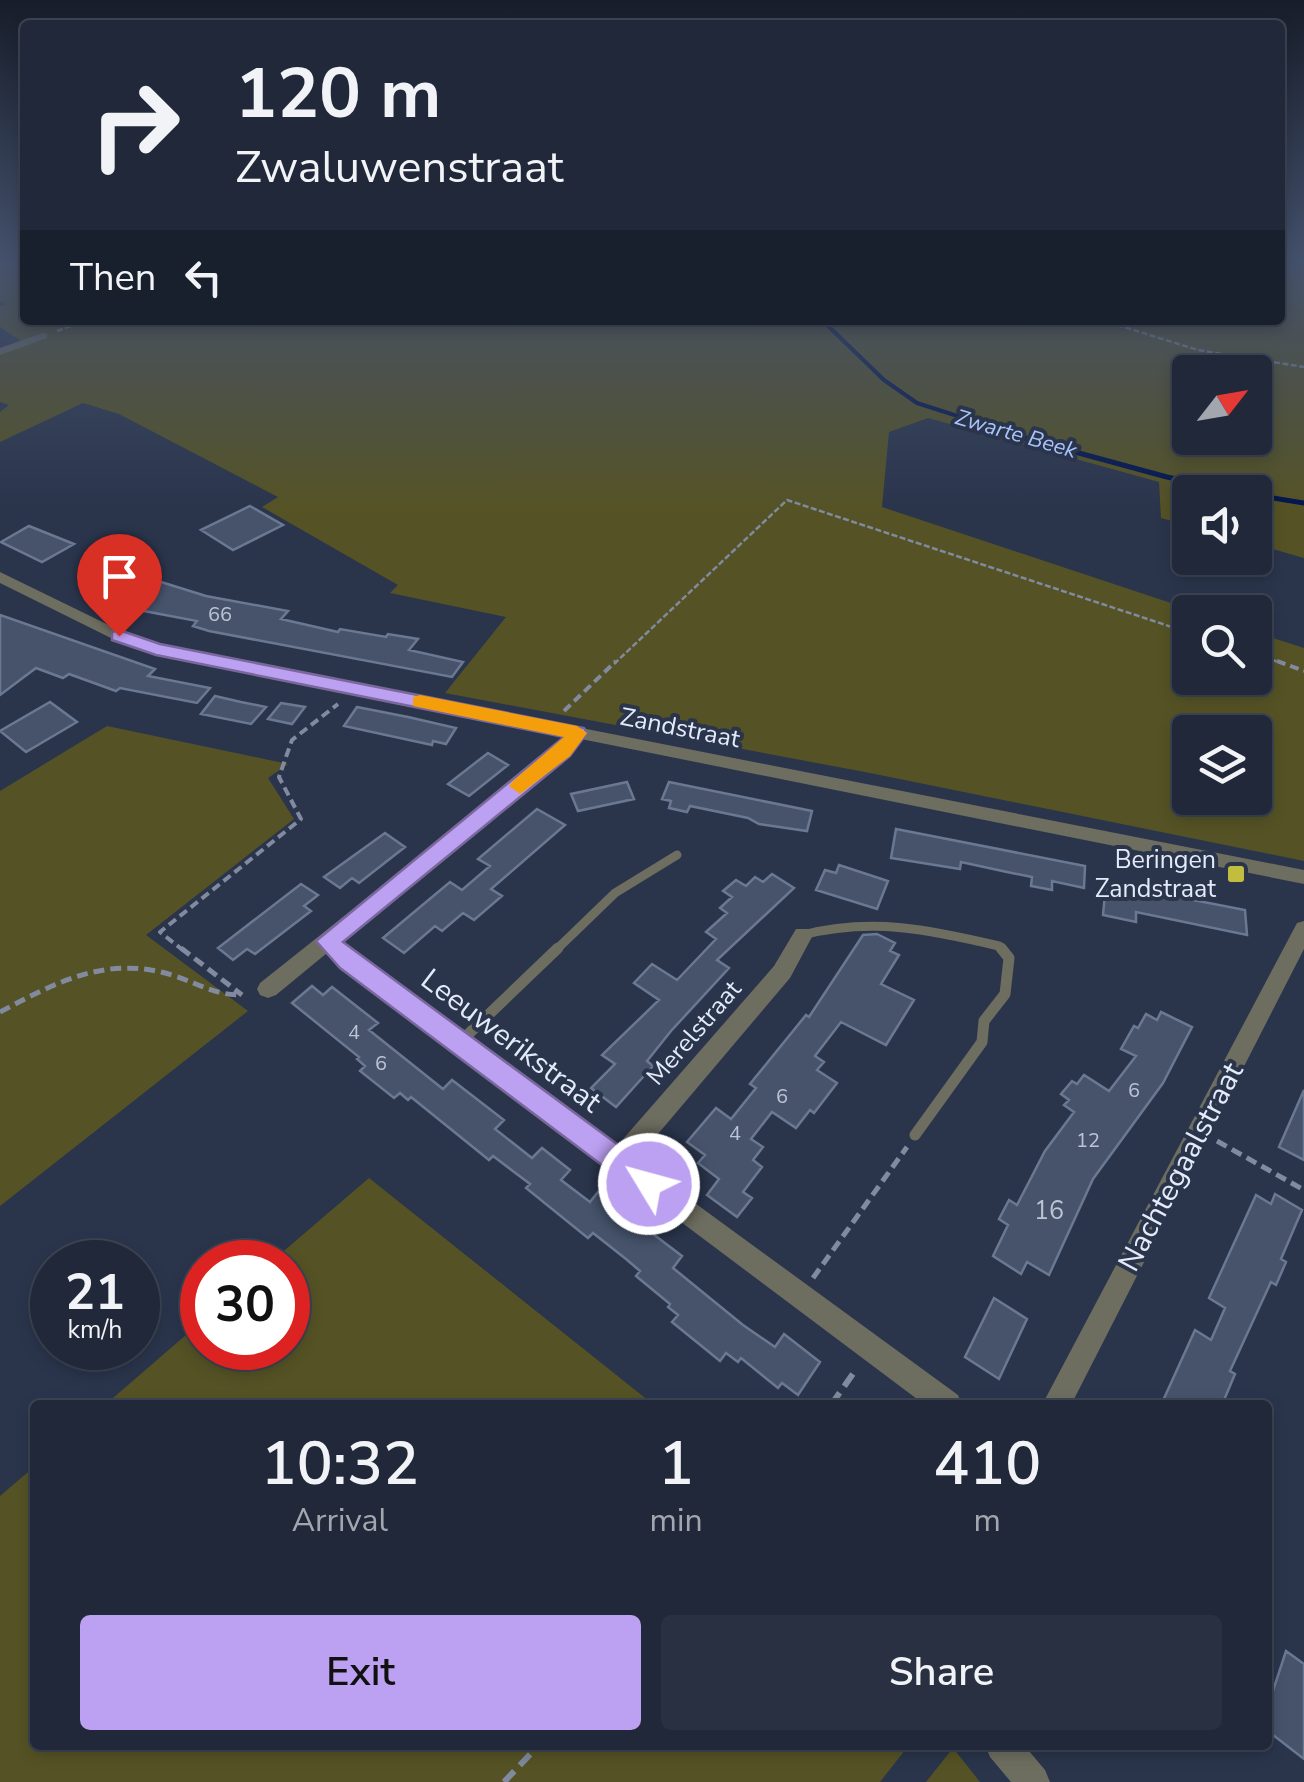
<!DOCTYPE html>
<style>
body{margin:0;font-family:"Nunito Sans",sans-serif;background:#283041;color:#f1f3f6;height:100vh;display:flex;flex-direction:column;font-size:38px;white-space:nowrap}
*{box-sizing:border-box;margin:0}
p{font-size:32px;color:#a2a6ae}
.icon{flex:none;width:55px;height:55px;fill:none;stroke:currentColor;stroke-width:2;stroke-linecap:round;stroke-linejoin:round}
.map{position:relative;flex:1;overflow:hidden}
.drawer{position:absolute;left:30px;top:1400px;width:1242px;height:350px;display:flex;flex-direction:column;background:#202839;border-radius:10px;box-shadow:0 5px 15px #0003,0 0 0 2px #3d4453}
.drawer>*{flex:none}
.banner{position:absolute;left:20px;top:20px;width:1265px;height:305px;border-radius:10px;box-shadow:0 5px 15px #0003,0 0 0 2px #3d4453;background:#202839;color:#f1f3f6;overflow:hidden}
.needle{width:65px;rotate:59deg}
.fabs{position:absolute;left:1172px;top:355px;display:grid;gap:20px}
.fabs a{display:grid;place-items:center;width:100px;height:100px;border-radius:10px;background:#202839;box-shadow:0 5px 15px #0003,0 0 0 2px #3d4453;font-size:50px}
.speed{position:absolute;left:30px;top:1240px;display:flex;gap:20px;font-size:50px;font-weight:700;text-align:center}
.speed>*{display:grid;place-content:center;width:130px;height:130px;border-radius:50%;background:#202839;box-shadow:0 5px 15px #0003,0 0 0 2px #3d4453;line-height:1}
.speed small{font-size:25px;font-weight:400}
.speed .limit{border:15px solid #d22;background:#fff;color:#111}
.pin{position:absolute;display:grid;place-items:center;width:85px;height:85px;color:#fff;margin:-102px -42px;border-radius:50% 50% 50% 0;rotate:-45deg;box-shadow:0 0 10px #0007}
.pin .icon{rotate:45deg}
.me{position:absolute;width:110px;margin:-55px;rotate:307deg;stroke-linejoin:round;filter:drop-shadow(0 0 8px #0008)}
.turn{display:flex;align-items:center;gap:35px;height:210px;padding:0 50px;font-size:45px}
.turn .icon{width:130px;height:130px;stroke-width:2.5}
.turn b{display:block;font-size:70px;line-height:85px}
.then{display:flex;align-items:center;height:95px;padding:0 50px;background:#0003;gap:20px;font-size:38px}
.eta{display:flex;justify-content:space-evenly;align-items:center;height:170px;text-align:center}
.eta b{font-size:60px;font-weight:600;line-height:70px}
.button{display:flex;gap:20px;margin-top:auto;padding:20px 50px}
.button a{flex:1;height:115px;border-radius:10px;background:#bca0f2;color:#111;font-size:40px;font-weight:600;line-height:115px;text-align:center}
.button a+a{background:#283041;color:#f1f3f6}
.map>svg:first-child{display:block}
.green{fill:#555325;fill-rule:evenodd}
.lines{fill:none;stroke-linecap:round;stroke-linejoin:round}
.stream-far1{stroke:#03154d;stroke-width:4}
.stream{stroke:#03154d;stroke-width:5}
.building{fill:#46536b;stroke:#6b7892;stroke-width:2.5}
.path-far3{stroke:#818a9e;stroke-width:2.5;stroke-dasharray:6 2.5;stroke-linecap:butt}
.path-far2{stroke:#818a9e;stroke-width:4;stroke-dasharray:9 5;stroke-linecap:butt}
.path-far1{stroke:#818a9e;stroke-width:5;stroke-dasharray:11 6;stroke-linecap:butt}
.path{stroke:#818a9e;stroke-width:6;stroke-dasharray:15 8;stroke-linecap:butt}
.lane-far1{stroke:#6d6d60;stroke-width:9}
.lane{stroke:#6d6d60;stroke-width:11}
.street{fill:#6d6d60;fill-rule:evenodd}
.route{fill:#bca0f2;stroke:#7a689d;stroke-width:2.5}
.slow{fill:#f59e0b}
.poi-dot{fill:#c3bd3f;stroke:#2a354c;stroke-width:4}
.labels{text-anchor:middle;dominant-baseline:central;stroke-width:8;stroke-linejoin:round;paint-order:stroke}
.number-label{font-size:20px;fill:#bcc4d6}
.far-water-label{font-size:22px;font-style:italic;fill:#a9c4fa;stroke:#2a354c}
.street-label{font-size:25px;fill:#e3eaf9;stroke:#2a354c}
.poi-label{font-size:25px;fill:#e3eaf9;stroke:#2a354c;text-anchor:end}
.near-number-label{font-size:25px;fill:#bcc4d6}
.near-street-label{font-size:30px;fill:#e3eaf9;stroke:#2a354c}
</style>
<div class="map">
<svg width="1304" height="1782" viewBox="0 0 1304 1782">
<rect width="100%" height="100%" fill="#2a354c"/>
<!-- green -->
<path class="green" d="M0,262H25V320H1280V262H1304V558L1255,544V492H1190V526L1161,518L1159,482L928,418L889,432L882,507L1198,612H1190V678H1255V632L1304,648V861L870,773L445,693L506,617L390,593L398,585L262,507L278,497L119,414L83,403L0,442V412L9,405L0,402V354L24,343L0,327V307L7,304L0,301ZM1190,372H1255V438H1190ZM1190,732H1255V798H1190Z
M107,726L288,764L268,778L294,819L146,935L248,1011L0,1206V791Z
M369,1178L654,1405H105L202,1321V1348H288V1262H271Z
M35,1466V1745H909L880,1782H0V1496Z
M953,1748L980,1782H926Z"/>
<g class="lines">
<!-- stream-far1 -->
<path class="stream-far1" d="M822,320L884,380L917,403L1029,439"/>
<!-- stream -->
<path class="stream" d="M1020,437L1167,477L1239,492
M1255,495L1304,503"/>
</g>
<!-- building -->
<path class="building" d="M250,506L283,525L233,550L201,530Z
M29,526L74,544L42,562L1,542Z
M145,577L206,596L288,611L281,619L338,632L340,629L386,637L388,634L418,639L409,650L463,662L452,677L209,631L193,626L197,621L144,611L116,596Z
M0,615L155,669L148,676L210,688L197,703L120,688L116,691L69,674L63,678L36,668L0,695Z
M215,696L241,702L266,707L251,724L201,714Z
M50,702L77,722L26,752L0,731Z
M281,703L305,707L292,724L268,719Z
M357,707L408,717L456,728L446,744L433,741L432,745L344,726Z
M488,753L508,765L469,796L448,784Z
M627,782L634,799L578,811L571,794Z
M669,782L812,811L807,831L759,824L748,818L690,806L687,812L669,808L671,801L662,799Z
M537,809L565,825L491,889L502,896L474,920L463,913L442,931L435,926L404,953L383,938L450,882L462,890L490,866L478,859Z
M896,829L1085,866L1084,888L1052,881V890L1031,886L1032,877L1007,872L961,862L960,869L891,858Z
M385,833L405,847L359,883L352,878L340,888L324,877Z
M839,865L888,881L877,909L816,890L825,870L836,873Z
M772,874L794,888L717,960L729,968L671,1031L647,1061L653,1066L616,1107L591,1088L615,1064L602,1055L659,1000L634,983L652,964L677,980L716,939L706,932L727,913L720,908L732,897L723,891L736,880L746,886L755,877L763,882Z
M1106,883L1245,910L1247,935L1136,912V922L1103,915Z
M301,884L318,895L304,906L311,911L255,954L247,949L233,960L218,948Z
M877,934L895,943L890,951L899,955L881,984L914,1000L886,1045L841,1022L815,1056L824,1062L817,1070L837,1083L814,1113L810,1110L796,1128L772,1112L751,1139L763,1147L753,1160L762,1167L743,1192L752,1198L737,1217L707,1195L719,1179L698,1163L705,1155L687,1142L716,1108L731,1119L756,1088L750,1084L806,1015L809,1017L863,935Z
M312,986L323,995L332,987L378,1023L369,1030L443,1089L452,1080L504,1120L495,1129L532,1158L542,1148L570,1170L561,1180L590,1202L598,1192L682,1256L673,1268L743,1325L775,1347L784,1334L820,1362L798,1395L782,1383L778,1388L741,1358L738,1362L726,1353L720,1361L672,1322L678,1315L668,1307L670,1304L636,1276L640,1271L626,1259L593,1233L588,1238L526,1188L530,1184L493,1156L489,1160L411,1097L408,1100L400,1093L394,1098L360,1071L365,1066L357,1059L359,1057L292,1003Z
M1161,1012L1192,1027L1163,1083L1093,1179L1049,1275L1027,1262L1021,1274L993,1256L1008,1225L999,1219L1009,1200L1017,1205L1045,1151L1074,1112L1064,1105L1069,1100L1061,1094L1072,1081L1077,1084L1084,1075L1109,1091L1136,1056L1121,1049L1134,1026L1138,1028L1146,1014L1157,1020Z
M1304,1090V1160L1279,1147Z
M1275,1194L1302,1210L1281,1259L1286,1262L1276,1285L1271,1282L1230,1371L1235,1374L1222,1405H1161L1195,1330L1211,1340L1225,1308L1209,1298L1256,1195L1271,1204Z
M994,1298L1027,1319L999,1379L965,1357Z
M1286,1651L1304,1664V1759L1268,1731V1706Z"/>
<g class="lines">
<!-- path-far3 -->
<path class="path-far3" d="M1101,320L1198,350L1304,367
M57,331L88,320
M1255,654L1284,664
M614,664L787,500L1190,633"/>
<!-- path-far2 -->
<path class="path-far2" d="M1277,661L1304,671
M564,711L616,661
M184,951L160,932L301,819L279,777L292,740L338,704"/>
<!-- path-far1 -->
<path class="path-far1" d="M181,948L242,995
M0,1012C57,982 108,954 175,976C199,984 215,995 241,995
M1217,1141L1304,1190
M813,1278L907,1147"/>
<!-- path -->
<path class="path" d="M831,1405L857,1368
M504,1782L539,1745"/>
<!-- lane-far1 -->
<path class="lane-far1" d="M803,935C872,917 931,930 999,946L1003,951
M555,951L615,893L677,855"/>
<!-- lane -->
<path class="lane" d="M460,1042L558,948
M915,1135L982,1042L984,1021L1005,994L1009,958L1001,948"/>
<!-- street -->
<path class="street" d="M43,333L47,334V338L0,355V348Z
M0,572L125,633L159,645L1304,870V884L581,739L569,755L342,941L355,955L617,1146L774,966L796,929H810L813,935L790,978L636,1160L958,1395L962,1405H925L341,967L327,953L276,995L268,998L260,995L257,989L260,983L557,747L565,736L150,653L113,639L0,583Z
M1304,921V949L1071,1405H1042L1297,923Z
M985,1745H1024L1045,1770L1050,1782H1011L990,1757Z"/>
</g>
<!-- sky -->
<linearGradient id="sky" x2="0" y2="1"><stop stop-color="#171d2a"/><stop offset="0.51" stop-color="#44516c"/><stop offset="1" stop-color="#44516c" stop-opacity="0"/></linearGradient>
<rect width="1304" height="511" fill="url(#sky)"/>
<!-- route -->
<path class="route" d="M119,630L160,644L584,728L587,733L570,756L343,942L659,1175L663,1184L659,1193L649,1197L639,1193L340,968L316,941L564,737L156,655L112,640V632Z"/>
<!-- slow -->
<path class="slow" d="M420,695L577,726L587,733L570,756L520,794L509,786L513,781L564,737L413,706V697Z"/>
<!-- markers -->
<rect class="poi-dot" x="1226" y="864" width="20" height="20" rx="5"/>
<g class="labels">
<!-- number labels -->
<g class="number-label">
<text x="220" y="614">66</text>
<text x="354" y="1032">4</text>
<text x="381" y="1063">6</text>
<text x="1134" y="1090">6</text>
<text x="782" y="1096">6</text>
<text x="735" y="1133">4</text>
<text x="1088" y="1140">12</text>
</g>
<!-- far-water labels -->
<g class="far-water-label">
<text transform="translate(1016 434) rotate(16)">Zwarte Beek</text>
</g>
<!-- street labels -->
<g class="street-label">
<text transform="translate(680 728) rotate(11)">Zandstraat</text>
<text transform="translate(694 1033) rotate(-49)">Merelstraat</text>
</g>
<!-- poi labels -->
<g class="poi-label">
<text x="1216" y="860">Beringen<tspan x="1216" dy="29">Zandstraat</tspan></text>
</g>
<!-- near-number labels -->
<g class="near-number-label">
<text x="1049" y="1211">16</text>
</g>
<!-- near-street labels -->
<g class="near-street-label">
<text transform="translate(511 1041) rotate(37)">Leeuwerikstraat</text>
<text transform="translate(1181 1167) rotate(-62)">Nachtegaalstraat</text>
</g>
</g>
</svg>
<div class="fabs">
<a><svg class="needle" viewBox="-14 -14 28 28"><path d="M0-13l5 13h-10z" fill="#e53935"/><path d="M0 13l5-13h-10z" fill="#a2a6ae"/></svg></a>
<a><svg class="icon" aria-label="sound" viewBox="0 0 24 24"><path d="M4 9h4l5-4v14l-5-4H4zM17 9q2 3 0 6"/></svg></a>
<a><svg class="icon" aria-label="search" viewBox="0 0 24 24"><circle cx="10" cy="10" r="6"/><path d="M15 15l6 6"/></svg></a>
<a><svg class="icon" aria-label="layers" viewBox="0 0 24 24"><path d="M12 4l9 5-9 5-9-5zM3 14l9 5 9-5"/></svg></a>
</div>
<div class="speed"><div>21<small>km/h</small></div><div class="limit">30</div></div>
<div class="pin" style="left:119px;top:636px;background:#d93025"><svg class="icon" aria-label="arrive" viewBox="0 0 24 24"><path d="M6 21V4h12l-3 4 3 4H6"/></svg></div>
<svg class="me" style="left:649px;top:1184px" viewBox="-20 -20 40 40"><circle r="17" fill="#bca0f2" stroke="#fff" stroke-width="3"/><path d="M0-11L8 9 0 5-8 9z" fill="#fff"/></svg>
<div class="banner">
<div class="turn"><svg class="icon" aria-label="right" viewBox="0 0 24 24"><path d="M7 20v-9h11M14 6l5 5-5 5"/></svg><div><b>120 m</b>Zwaluwenstraat</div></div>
<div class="then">Then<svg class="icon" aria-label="left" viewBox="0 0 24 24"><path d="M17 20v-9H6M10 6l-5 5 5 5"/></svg></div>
</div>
<section class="drawer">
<div class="eta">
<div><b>10:32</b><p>Arrival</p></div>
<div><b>1</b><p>min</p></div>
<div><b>410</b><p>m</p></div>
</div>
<div class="button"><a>Exit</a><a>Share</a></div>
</section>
</div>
